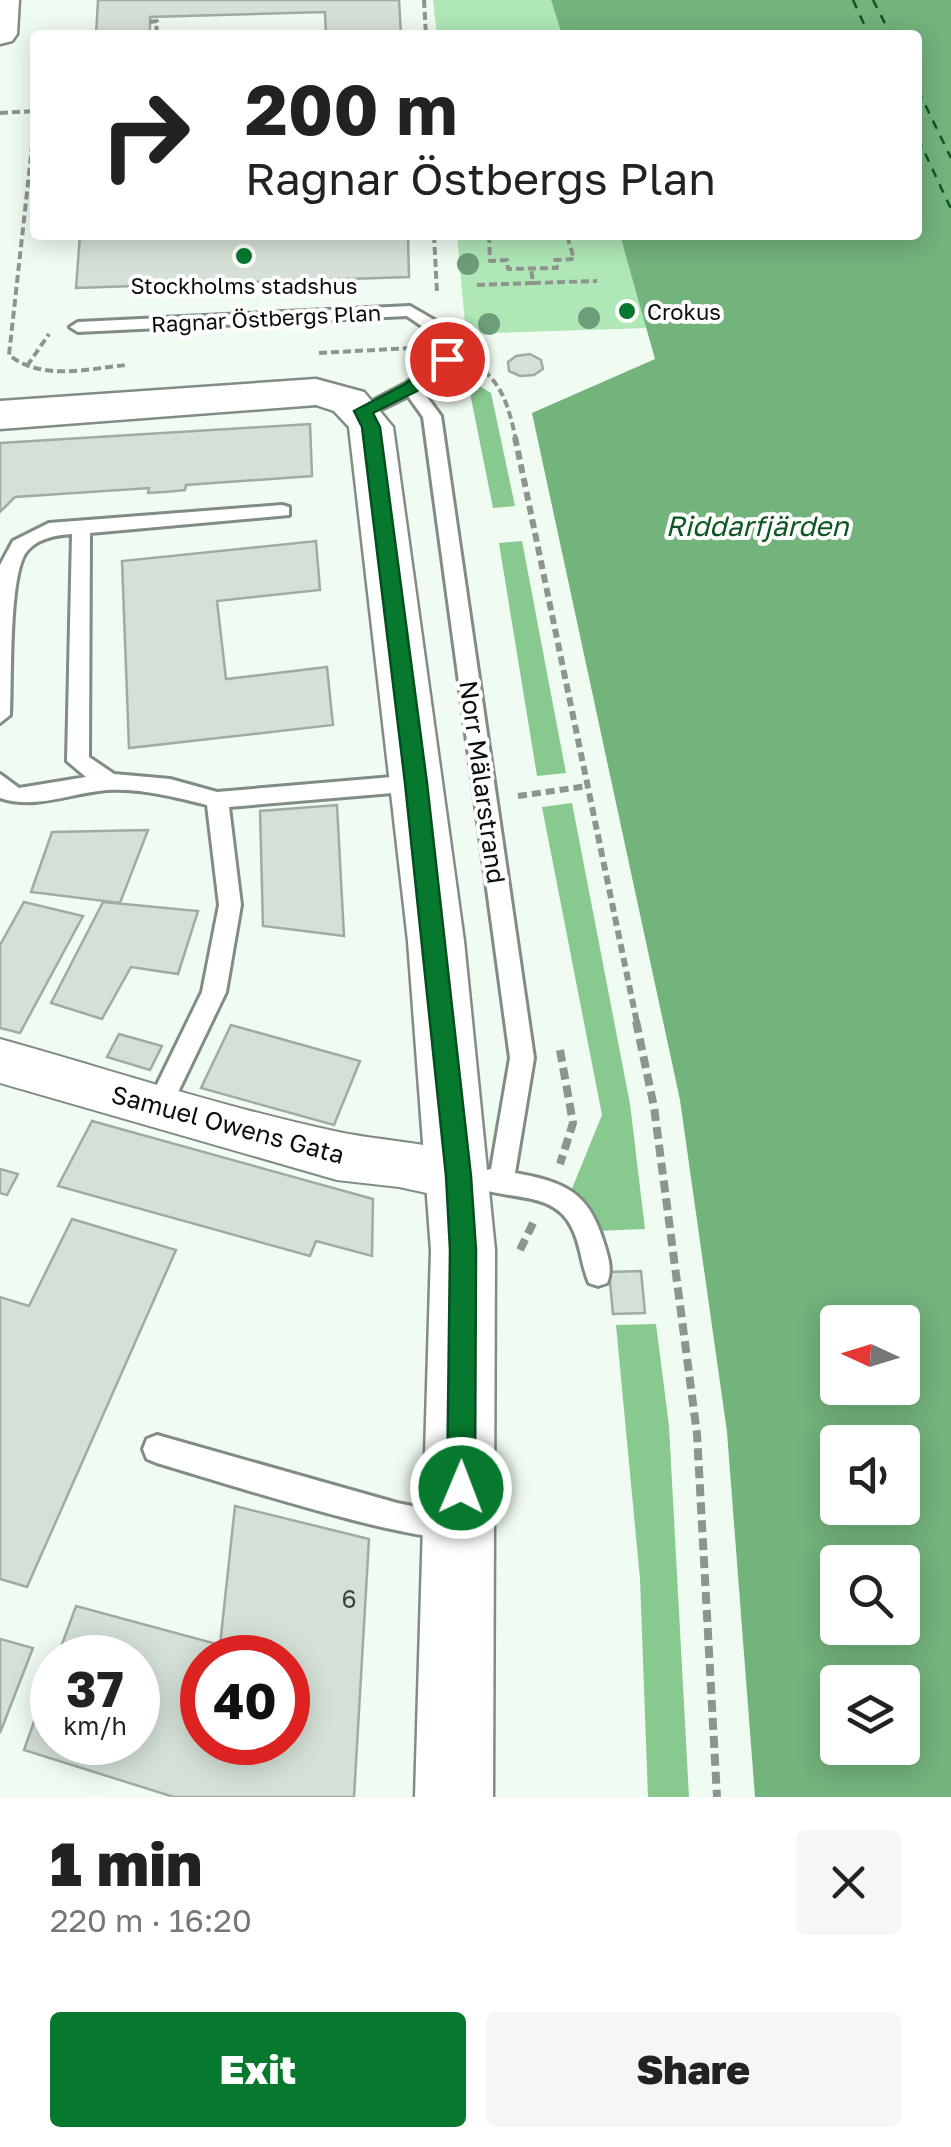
<!DOCTYPE html>
<meta charset="utf-8">
<style>
body{margin:0;font-family:"Golos Text",sans-serif;background:#f6f6f6;color:#222;height:100vh;display:flex;flex-direction:column;font-size:38px;white-space:nowrap}
*{box-sizing:border-box;margin:0}
p{font-size:32px;color:#767676}
.icon{flex:none;width:55px;height:55px;fill:none;stroke:currentColor;stroke-width:2;stroke-linecap:round;stroke-linejoin:round}
.map{position:relative;height:1797px;overflow:hidden}
.sheet{display:flex;flex-direction:column;background:#fff;flex:1}
.sheet>*{flex:none}
.top-card{position:absolute;left:30px;top:30px;width:892px;height:210px;border-radius:10px;box-shadow:0 5px 25px #0003;background:#fff;color:#222;overflow:hidden}
.needle{width:65px;rotate:274deg}
.tools{position:absolute;left:820px;top:1305px;display:grid;gap:20px}
.tools a{display:grid;place-items:center;width:100px;height:100px;border-radius:10px;background:#fff;box-shadow:0 5px 25px #0003;font-size:50px}
.speed{position:absolute;left:30px;top:1635px;display:flex;gap:20px;font-size:50px;font-weight:700;text-align:center}
.speed>*{display:grid;place-content:center;width:130px;height:130px;border-radius:50%;background:#fff;box-shadow:0 5px 25px #0003;line-height:1}
.speed small{font-size:25px;font-weight:400}
.speed .limit{border:15px solid #d22;background:#fff;color:#111}
.pin{position:absolute;display:grid;place-items:center;width:85px;height:85px;color:#fff;margin:-42px;border:5px solid #fff;border-radius:50%;box-shadow:0 2px 10px #0007}
.me{position:absolute;width:110px;margin:-55px;rotate:1deg;stroke-linejoin:round;filter:drop-shadow(0 0 8px #0008)}
.turn{display:flex;align-items:center;gap:35px;height:210px;padding:0 50px;font-size:45px}
.turn .icon{width:130px;height:130px;stroke-width:2.5}
.turn b{display:block;font-size:70px;line-height:85px}
.round{display:grid;place-items:center;flex:none;width:105px;height:105px;border-radius:10px;background:#f6f6f6}
.summary{display:flex;align-items:center;justify-content:space-between;height:170px;padding:0 50px}
h1{font-size:60px;font-weight:800;line-height:75px}
.primary-button{display:flex;gap:20px;margin-top:auto;padding:20px 50px}
.primary-button a{flex:1;height:115px;border-radius:10px;background:#06792e;color:#fff;font-size:40px;font-weight:800;line-height:115px;text-align:center}
.primary-button a+a{background:#f6f6f6;color:#222}
.map>svg:first-child{display:block}
.green{fill:#afe7b6}
.forest{fill:#88c990}
.water{fill:#73b37c;fill-rule:evenodd}
.lines{fill:none;stroke-linecap:round;stroke-linejoin:round}
.ferry{stroke:#0e5622;stroke-width:2.5;stroke-dasharray:9 8;stroke-linecap:butt}
.building{fill:#d5e1d6;stroke:#a0aba1;stroke-width:2.5;fill-rule:evenodd}
.service-casing{stroke:#818c82;stroke-width:6}
.minor-casing{stroke:#818c82;stroke-width:4}
.tertiary-casing{stroke:#818c82;stroke-width:5}
.path-far2{stroke:#8d958e;stroke-width:4;stroke-dasharray:8 4;stroke-linecap:butt}
.path-far1{stroke:#8d958e;stroke-width:6;stroke-dasharray:9 5;stroke-linecap:butt}
.path{stroke:#8d958e;stroke-width:8;stroke-dasharray:12 6;stroke-linecap:butt}
.service{fill:#fff;fill-rule:evenodd}
.minor{fill:#fff;fill-rule:evenodd}
.tertiary{fill:#fff;fill-rule:evenodd}
.tree{fill:#6d9d7b}
.route{fill:#06792e;stroke:#044f1e;stroke-width:2.5}
.poi-dot{fill:#06792e;stroke:#fff;stroke-width:4}
.labels{text-anchor:middle;dominant-baseline:central;stroke-width:8;stroke-linejoin:round;paint-order:stroke}
.far-poi-label{font-size:22px;fill:#0a0e0b;stroke:#fff}
.far-street-label{font-size:22px;fill:#0a0e0b;stroke:#fff}
.street-label{font-size:25px;fill:#0a0e0b;stroke:#fff}
.near-number-label{font-size:25px;fill:#3d433e}
.water-label{font-size:28px;font-style:italic;fill:#0e5622;stroke:#fff}
</style>
<div class="map">
<svg width="951" height="1797" viewBox="0 0 951 1797">
<rect width="100%" height="100%" fill="#f0fcf1"/>
<!-- green -->
<path class="green" d="M433,0H551L562,35H437Z
M457,235H620L647,328L466,334Z"/>
<!-- forest -->
<path class="forest" d="M481,387L491,393L515,506L493,508L469,388Z
M522,541L566,773L537,776L499,543Z
M572,803L630,1104L645,1229L597,1231L589,1206L571,1191L602,1115L542,807Z
M656,1324L669,1426L689,1797H648L640,1579L616,1325Z"/>
<!-- water -->
<path class="water" d="M551,0H951V1797H755L727,1432L680,1100L532,413L655,359L620,235H918V35H562ZM838,1322H902V1388H838ZM838,1442H902V1508H838ZM838,1562H902V1628H838ZM838,1682H902V1748H838Z"/>
<g class="lines">
<!-- ferry -->
<path class="ferry" d="M853,0L869,35
M873,0L891,35
M918,90L951,158
M918,138L951,209"/>
</g>
<!-- building -->
<path class="building" d="M98,0H399L401,35H326L325,12L150,17V35H96Z
M80,235H408L409,277L76,288Z
M530,354L541,360L543,369L534,375L520,376L509,371L508,362L516,356Z
M310,424L312,476L186,485L185,490L165,492L148,493L149,488L15,497L0,512V443Z
M316,541L320,590L217,601L226,679L327,667L333,725L129,748L122,561Z
M337,805L344,936L263,926L260,811Z
M148,830L120,903L31,892L52,832Z
M24,902L83,916L20,1033L0,1028V945Z
M103,902L198,911L178,974L131,967L102,1019L51,1003Z
M231,1025L360,1061L334,1125L201,1088Z
M119,1034L162,1046L150,1070L107,1057Z
M92,1121L373,1199L372,1256L316,1241L310,1256L58,1186Z
M0,1169L18,1174L7,1195L0,1193Z
M72,1219L176,1250L27,1587L0,1579V1297L29,1306Z
M641,1271L645,1313L613,1314L609,1272Z
M235,1506L369,1539L354,1797H174L24,1750L52,1671V1742H138V1658H57L76,1606L220,1645ZM202,1658H288V1742H202Z
M0,1639L33,1648L0,1733Z"/>
<g class="lines">
<defs>
<path id="service" d="M410,306L443,325L456,359L421,389L441,416L534,1058L515,1173C565,1182 589,1192 604,1243C608,1256 613,1270 607,1283L598,1286L589,1283C581,1265 581,1245 572,1228C555,1191 509,1200 478,1188L474,1180L478,1172L491,1169L510,1058L423,417L408,396L369,415L363,417L354,411L405,384L438,358L429,331L407,316L78,332L70,327L78,322Z
M282,505L289,507V515L90,533L89,757L114,774L170,779L217,792L416,775L427,783L416,791L229,807L241,905L226,992L168,1113L159,1116L150,1113L147,1105L202,992L219,905L207,805C175,797 140,788 107,790C71,793 35,810 0,798V774L19,788L86,777L67,761L72,534C56,535 39,538 28,550C8,570 12,682 10,715L0,723V565L13,541L49,523Z
M157,1435L397,1503L462,1516L466,1526L462,1536C429,1550 206,1477 157,1463L147,1459L143,1449L147,1439Z"/>
<path id="minor" d="M0,1039C111,1070 222,1107 334,1131C383,1142 431,1141 478,1159L486,1176L478,1193L459,1200L399,1187L337,1180L0,1083Z"/>
<path id="tertiary" d="M0,0H19L17,34L12,41L0,44Z
M316,379L364,392L393,427L464,941L495,1250L493,1797H415L431,1250L408,941L349,427L334,411L316,405L0,429V401Z"/>
</defs>
<!-- service casing -->
<use href="#service" class="service-casing"/>
<!-- minor casing -->
<use href="#minor" class="minor-casing"/>
<!-- tertiary casing -->
<use href="#tertiary" class="tertiary-casing"/>
<!-- path-far2 -->
<path class="path-far2" d="M424,0L426,35
M150,22L157,21L156,35
M0,113L35,111
M35,120L9,355C42,381 87,369 126,365
M434,235L437,293
M489,235L490,261L507,260L508,269L557,268L555,260L574,259L567,235
M533,283L597,281
M477,285L533,283L531,268
M319,353L411,348
M474,364C503,381 509,409 516,440
M27,366L49,334"/>
<!-- path-far1 -->
<path class="path-far1" d="M515,437L637,1023
M518,796L588,786"/>
<!-- path -->
<path class="path" d="M636,1021L654,1107L697,1434L717,1797
M560,1050L573,1123L560,1164
M520,1250L534,1221"/>
<!-- service -->
<use href="#service" class="service"/>
<!-- minor -->
<use href="#minor" class="minor"/>
<!-- tertiary -->
<use href="#tertiary" class="tertiary"/>
</g>
<!-- trees -->
<g class="tree">
<circle cx="468" cy="264" r="11"/>
<circle cx="589" cy="318" r="11"/>
<circle cx="489" cy="324" r="11"/>
</g>
<!-- route -->
<path class="route" d="M447,353L453,355V362L417,391L373,413L380,427L427,783L471,1176L476,1250L475,1488L471,1498L461,1502L451,1498L447,1488L450,1250L446,1176L405,783L362,427L354,411L405,384Z"/>
<!-- markers -->
<g class="poi-dot">
<circle cx="244" cy="256" r="10"/>
<circle cx="627" cy="311" r="10"/>
</g>
<g class="labels">
<!-- far-poi labels -->
<g class="far-poi-label">
<text x="244" y="285">Stockholms stadshus</text>
<text x="647" y="311" text-anchor="start">Crokus</text>
</g>
<!-- far-street labels -->
<g class="far-street-label">
<text transform="translate(266 318) rotate(-3)">Ragnar Östbergs Plan</text>
</g>
<!-- street labels -->
<g class="street-label">
<text transform="translate(483 782) rotate(82)">Norr Mälarstrand</text>
<text transform="translate(228 1124) rotate(15)">Samuel Owens Gata</text>
</g>
<!-- near-number labels -->
<g class="near-number-label">
<text x="349" y="1598">6</text>
</g>
<!-- water labels -->
<g class="water-label">
<text x="757" y="525">Riddarfjärden</text>
</g>
</g>
</svg>
<div class="tools">
<a><svg class="needle" viewBox="-14 -14 28 28"><path d="M0-13l5 13h-10z" fill="#e53935"/><path d="M0 13l5-13h-10z" fill="#767676"/></svg></a>
<a><svg class="icon" aria-label="sound" viewBox="0 0 24 24"><path d="M4 9h4l5-4v14l-5-4H4zM17 9q2 3 0 6"/></svg></a>
<a><svg class="icon" aria-label="search" viewBox="0 0 24 24"><circle cx="10" cy="10" r="6"/><path d="M15 15l6 6"/></svg></a>
<a><svg class="icon" aria-label="layers" viewBox="0 0 24 24"><path d="M12 4l9 5-9 5-9-5zM3 14l9 5 9-5"/></svg></a>
</div>
<div class="speed"><div>37<small>km/h</small></div><div class="limit">40</div></div>
<div class="pin" style="left:447px;top:359px;background:#d93025"><svg class="icon" aria-label="arrive" viewBox="0 0 24 24"><path d="M6 21V4h12l-3 4 3 4H6"/></svg></div>
<svg class="me" style="left:461px;top:1488px" viewBox="-20 -20 40 40"><circle r="17" fill="#06792e" stroke="#fff" stroke-width="3"/><path d="M0-11L8 9 0 5-8 9z" fill="#fff"/></svg>
<div class="top-card">
<div class="turn"><svg class="icon" aria-label="right" viewBox="0 0 24 24"><path d="M7 20v-9h11M14 6l5 5-5 5"/></svg><div><b>200 m</b>Ragnar Östbergs Plan</div></div>
</div>
</div>
<section class="sheet">
<div class="summary"><div><h1>1 min</h1><p>220 m · 16:20</p></div><a class="round"><svg class="icon" aria-label="close" viewBox="0 0 24 24"><path d="M6 6l12 12M18 6L6 18"/></svg></a></div>
<div class="primary-button"><a>Exit</a><a>Share</a></div>
</section>
